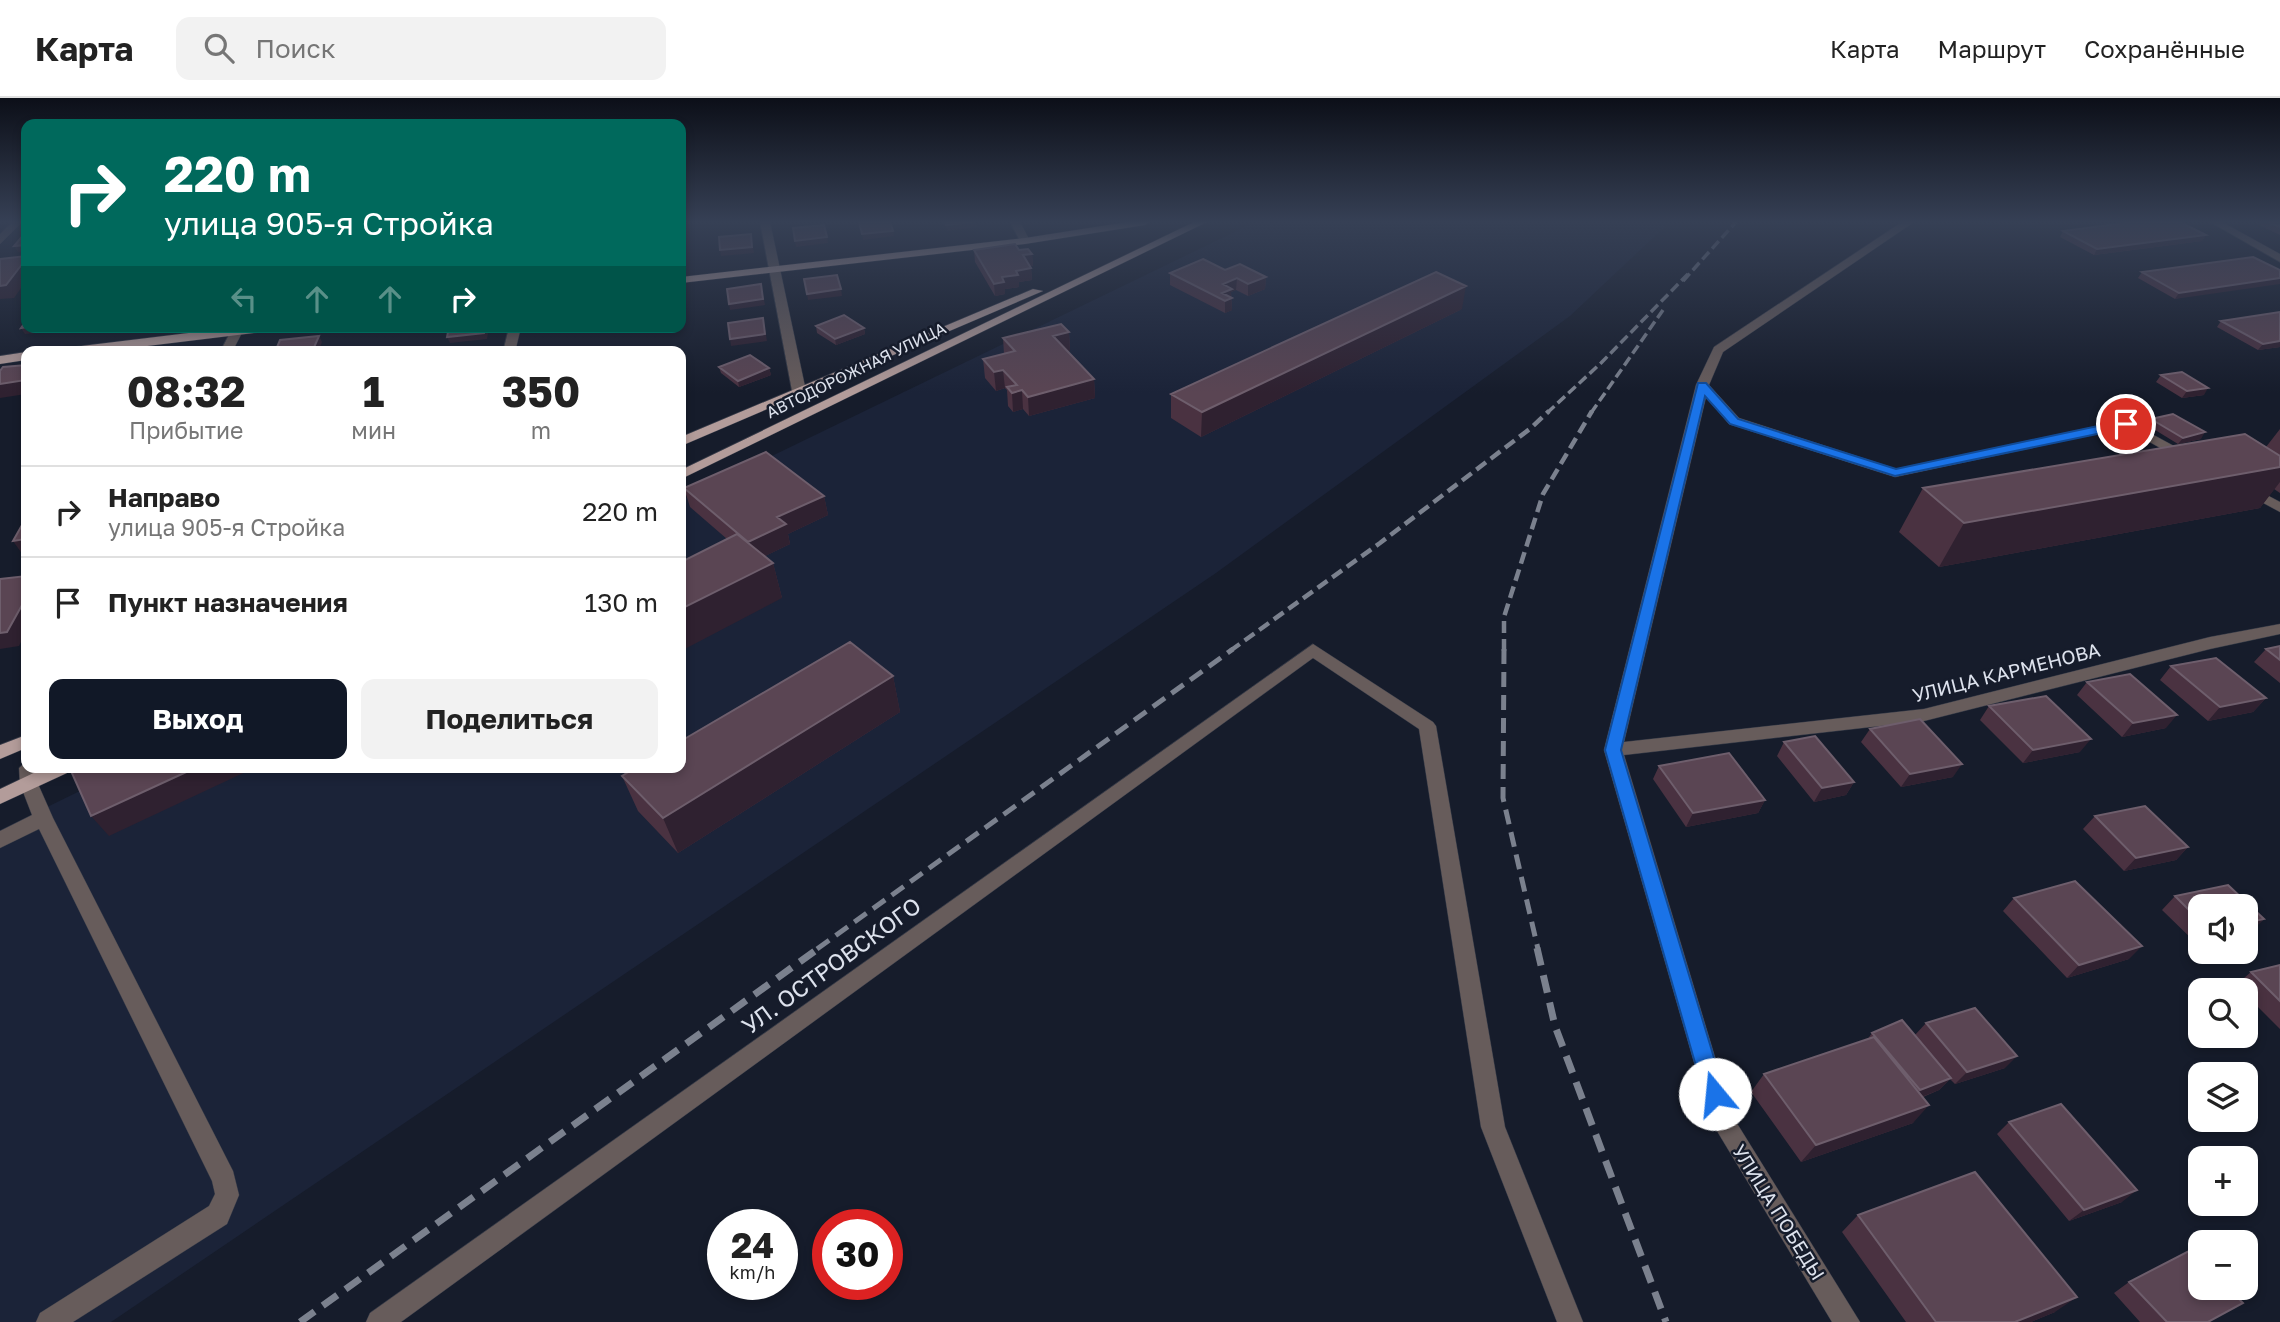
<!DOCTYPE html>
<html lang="ru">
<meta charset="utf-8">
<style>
body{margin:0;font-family:"Golos Text",sans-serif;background:#f2f2f2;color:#222;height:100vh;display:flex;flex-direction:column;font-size:26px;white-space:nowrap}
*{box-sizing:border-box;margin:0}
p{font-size:23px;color:#767676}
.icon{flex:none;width:38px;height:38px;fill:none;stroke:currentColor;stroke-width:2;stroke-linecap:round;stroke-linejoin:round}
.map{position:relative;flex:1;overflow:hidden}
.details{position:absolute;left:21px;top:248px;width:665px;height:427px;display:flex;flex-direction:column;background:#fff;border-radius:14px;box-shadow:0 4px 10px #0003}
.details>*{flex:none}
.hud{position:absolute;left:21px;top:21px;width:665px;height:214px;border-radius:14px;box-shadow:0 4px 10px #0003;background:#00695c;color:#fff;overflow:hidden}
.tools{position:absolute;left:2188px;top:796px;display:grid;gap:14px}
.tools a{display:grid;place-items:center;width:70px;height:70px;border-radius:14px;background:#fff;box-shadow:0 4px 10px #0003;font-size:35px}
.speed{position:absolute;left:707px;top:1111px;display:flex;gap:14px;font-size:35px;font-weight:700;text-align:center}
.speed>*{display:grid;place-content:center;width:91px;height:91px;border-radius:50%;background:#fff;box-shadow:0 4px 10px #0003;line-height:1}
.speed small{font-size:18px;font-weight:400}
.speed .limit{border:10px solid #d22;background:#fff;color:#111}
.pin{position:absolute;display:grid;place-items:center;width:60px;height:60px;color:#fff;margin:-30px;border:4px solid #fff;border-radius:50%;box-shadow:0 2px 7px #0007}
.me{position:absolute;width:77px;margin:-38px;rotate:343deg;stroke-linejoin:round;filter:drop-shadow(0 0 5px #0008)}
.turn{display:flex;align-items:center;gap:24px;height:147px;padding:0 28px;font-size:32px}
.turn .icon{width:91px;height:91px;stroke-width:2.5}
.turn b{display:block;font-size:49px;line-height:60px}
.lanes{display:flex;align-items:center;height:66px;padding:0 28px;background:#0003;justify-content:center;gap:35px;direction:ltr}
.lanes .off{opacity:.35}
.eta{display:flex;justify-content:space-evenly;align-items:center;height:119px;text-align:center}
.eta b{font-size:42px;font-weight:700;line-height:49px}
.primary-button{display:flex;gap:14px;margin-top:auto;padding:14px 28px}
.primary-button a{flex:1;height:80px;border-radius:14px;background:#111827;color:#fff;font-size:28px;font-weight:700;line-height:80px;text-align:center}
.primary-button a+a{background:#f2f2f2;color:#222}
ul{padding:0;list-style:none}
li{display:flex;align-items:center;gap:21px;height:91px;padding:0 28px;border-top:2px solid #e0e0e0}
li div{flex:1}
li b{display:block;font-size:26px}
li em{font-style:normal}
header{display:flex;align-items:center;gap:42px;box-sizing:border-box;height:98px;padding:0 35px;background:#fff;border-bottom:2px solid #e0e0e0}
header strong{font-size:33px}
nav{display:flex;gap:38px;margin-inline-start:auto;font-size:24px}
.search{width:490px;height:63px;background:#f2f2f2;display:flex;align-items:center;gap:18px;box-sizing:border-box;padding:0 24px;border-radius:14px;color:#767676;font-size:26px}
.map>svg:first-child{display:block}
.built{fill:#1b2338}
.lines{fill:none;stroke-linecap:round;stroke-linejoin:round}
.minor-casing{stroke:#323846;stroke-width:1}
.major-casing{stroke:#323846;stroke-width:1}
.minor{fill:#675c5b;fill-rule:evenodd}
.major{fill:#b39c9a;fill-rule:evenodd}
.rail-far3{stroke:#7b818e;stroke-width:3.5;stroke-dasharray:10 4.5;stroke-linecap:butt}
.rail-far2{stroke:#7b818e;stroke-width:4.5;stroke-dasharray:12 6;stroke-linecap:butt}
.rail-far1{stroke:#7b818e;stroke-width:5;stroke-dasharray:15 8;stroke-linecap:butt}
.rail{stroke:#7b818e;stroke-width:7;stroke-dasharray:18 10;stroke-linecap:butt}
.wall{fill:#4a3241}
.shaded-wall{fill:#2f2130}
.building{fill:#5a4553;stroke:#6e5e6c;stroke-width:2}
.route{fill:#1a73e8;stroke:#114b97;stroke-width:2}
.labels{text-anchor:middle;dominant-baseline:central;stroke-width:5;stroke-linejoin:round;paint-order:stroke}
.far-street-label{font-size:16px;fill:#dde2ed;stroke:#161c2b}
.street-label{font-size:19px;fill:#dde2ed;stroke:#161c2b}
.near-street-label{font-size:23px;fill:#dde2ed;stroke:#161c2b}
</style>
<header>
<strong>Карта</strong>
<div class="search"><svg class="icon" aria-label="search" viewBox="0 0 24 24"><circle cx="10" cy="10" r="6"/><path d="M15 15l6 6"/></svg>Поиск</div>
<nav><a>Карта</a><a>Маршрут</a><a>Сохранённые</a></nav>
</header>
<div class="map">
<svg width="2280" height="1224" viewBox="0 0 2280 1224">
<rect width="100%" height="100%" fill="#161c2b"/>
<!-- built -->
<path class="built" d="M1255,124H1670L1570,218L1216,475L111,1224H0V732L127,670H681V402Z"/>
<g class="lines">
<defs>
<path id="minor" d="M12,124H22L0,146V136Z
M760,124H770L806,293L799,297L792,293Z
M1010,124H1020L1030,143L1029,145H1021Z
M1902,124H1914L1723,254L1709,287L1739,320L1896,371L2126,322L2196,360L2189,364L2184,363L2124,330L1895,379L1729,326L1706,299L1624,644L1924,611L2210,539L2280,526V536L2210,551L1924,623L1624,657L1733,1019L1860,1224H1832L1711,1023L1604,652L1696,287L1714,249Z
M2210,124H2222L2280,156V164Z
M233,229H245L232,254H220Z
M509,229H521L515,254H503Z
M2248,387L2280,404V414L2243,394L2241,391L2243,388Z
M1313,546L1433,624L1436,628L1505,1029L1583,1224H1557L1481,1029L1419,631L1313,560L401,1224H366L370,1215Z
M26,664V670H37L38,686L53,720L233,1073L239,1097L227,1126L73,1224H36L40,1215L209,1108L215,1096L212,1083L39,731L0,750V733L32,717L20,686L19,670Z"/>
<path id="major" d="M1127,124H1150L1145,127L1025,146L681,185V179L1025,140Z
M1194,124H1207L681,381V372Z
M1033,191L1043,193L681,348V339Z
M238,229H276L270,233L98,254H59L65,250Z
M26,254V262L0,266V258Z
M26,637V650L0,661V647Z
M44,670H70L67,675L0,706V691Z"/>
</defs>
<!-- minor casing -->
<use href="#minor" class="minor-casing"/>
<!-- major casing -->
<use href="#major" class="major-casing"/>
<!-- minor -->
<use href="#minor" class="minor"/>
<!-- major -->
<use href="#major" class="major"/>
<!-- rail-far3 -->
<path class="rail-far3" d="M1683,183L1736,124
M1547,315L1601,265L1688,176
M1591,315L1663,212"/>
<!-- rail-far2 -->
<path class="rail-far2" d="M1230,553L1380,445L1531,330L1549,313
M1504,553V519L1543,396L1592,313"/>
<!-- rail-far1 -->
<path class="rail-far1" d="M1504,551L1503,700L1538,851
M817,851L1233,551"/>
<!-- rail -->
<path class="rail" d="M1537,850L1555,928L1666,1224
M300,1224L819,850"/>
</g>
<!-- wall -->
<path class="wall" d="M2261,124H2280V137L2259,127Z
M2063,133L2206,137L2202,143L2094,157L2060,139Z
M974,152H1019L1032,156L1033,168H1030L1031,170L1032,182L1019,184V189L1005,191V196L995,198L975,164Z
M1225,172L1266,179L1265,191L1248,198L1236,192L1231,194L1232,212L1225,215L1170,187V175Z
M2280,172L2175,201L2138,180L2142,174Z
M1462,211L1201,339L1171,320V296Z
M2280,214V249L2258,252L2217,229L2221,223Z
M816,228L864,230L865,236L836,247L817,235Z
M1069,234L1070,253H1068L1094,281L1095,300L1029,318L1023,311L1013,314L1008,308L1007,292L1005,290L996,293L985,280L983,261L1004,256L1003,240Z
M719,269L769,270L771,277L739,289L721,275Z
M2161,277L2204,297L2182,300L2156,284Z
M2151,321L2201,341L2178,346L2147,327Z
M2280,331V395L2274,391L2260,410L1939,469L1899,434L1923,390L2266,349Z
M684,390L824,398L828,417L788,436L790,446L765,458L773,465L782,500L727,441L690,409Z
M2280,548V585L2254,564L2266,551Z
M2171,568L2266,600L2253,614L2208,623L2160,582Z
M893,578L900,614L678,755L638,713L622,678Z
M2087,584L2166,630L2122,639L2077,597Z
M1989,608L2080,654L2023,665L1980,622Z
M1870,631L1953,679L1901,689L1861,644Z
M1784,644L1854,684L1846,697L1814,704L1777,658Z
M1659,668L1765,702L1758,715L1686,729L1653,681Z
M2095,718L2188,749L2176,762L2124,773L2083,731Z
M2175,798L2264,821L2250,834L2200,808V846H2197L2162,812Z
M2014,800L2129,861L2067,880L2003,813Z
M2280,867V931L2245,896V892H2242L2236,887L2251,874Z
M1926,925L2005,970L1955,986L1950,981L1939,992L1923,999L1913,1025L1801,1064L1751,994L1764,976L1867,942L1872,935L1915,937Z
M2009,1024L2122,1104L2069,1123L1997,1036Z
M1858,1117L2055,1214L2031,1224H1906L1842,1134Z
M2129,1184L2210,1224H2140L2114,1195Z"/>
<!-- shaded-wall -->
<path class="shaded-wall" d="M972,124H976L977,129L947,133L946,127Z
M893,133L894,138L863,142L862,136Z
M751,136L754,155L721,158L720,152Z
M2206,137L2202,143L2094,157L2097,151Z
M827,139L828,145L796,149L795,143Z
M26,147V153L18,154L14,148Z
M1032,156L1033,168L1024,169L1023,157Z
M26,161V183L14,200L0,201V188Z
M1031,170L1032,182L1019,184V189L1005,191V196L995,198L994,186L1002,179L1016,173Z
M1266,179L1265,191L1248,198V186Z
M1237,180L1236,192L1231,194L1232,212L1225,215V203L1222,201L1223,186Z
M2280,180V186L2175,201L2179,195Z
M761,186L765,207L730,212L729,206Z
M1466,188L1462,211L1201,339L1202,314Z
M841,191L842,198L808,202L807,196Z
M763,220L767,243L731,248L730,241Z
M27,229H65L64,232L25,236L21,230Z
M485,229H489L487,241L450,245L447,239Z
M543,229H581L545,234Z
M864,230L865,236L836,247L835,241Z
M1069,234L1070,253L1054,257L1053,238Z
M319,238L322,244L318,254H312Z
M2280,243V249L2258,252L2263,246Z
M769,270L771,277L739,289L738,283Z
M1003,272L1005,290L996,293L994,274Z
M1094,281L1095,300L1029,318L1028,299Z
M26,282V296L0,300V286Z
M2208,290L2204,297L2182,300L2187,293Z
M1022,292L1023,311L1013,314L1012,295Z
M2205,334L2201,341L2178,346L2183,340Z
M2280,369V384L2260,410L1939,469L1964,425Z
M824,398L828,417L788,436L790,446L753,464L748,444L777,419Z
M26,441V456L23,457L13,443Z
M773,465L782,500L681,553V511Z
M26,500V534L19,548L0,551V535Z
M893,578L900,614L678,755L663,720Z
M2266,600L2253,614L2208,623L2220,609Z
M2177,617L2166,630L2122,639L2133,625Z
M2091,641L2080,654L2023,665L2033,652Z
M1962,666L1953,679L1901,689L1910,676Z
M195,670H254L109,738L91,718Z
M1854,684L1846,697L1814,704L1822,690Z
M1765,702L1758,715L1686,729L1693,715Z
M2188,749L2176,762L2124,773L2136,760Z
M2264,821L2250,834L2245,835V825Z
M2142,848L2129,861L2067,880L2079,867Z
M2017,958L2005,970L1955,986L1967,974Z
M1951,980L1939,992L1909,1004L1920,992Z
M1929,1007L1913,1025L1801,1064L1816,1047Z
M2137,1092L2122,1104L2069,1123L2084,1112Z
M2077,1199L2055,1214L2031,1224H2015Z"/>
<!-- building -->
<path class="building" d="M859,124H890L893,133L862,136Z
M945,124H972L946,127Z
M2132,124H2180L2206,137L2097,151L2063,133Z
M2268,124H2280V129Z
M824,127L827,139L795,143L793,130Z
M25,135L26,147L14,148Z
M751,136L752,149L720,152L719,139Z
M1015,146L1019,152L1028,151L1032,156L1023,157L1031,170L1016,173L1018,177L1002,179L1004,184L994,186L974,152Z
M26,158V161L6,187L0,188V161Z
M2253,159L2280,172V180L2179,195L2142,174Z
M1203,161L1225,172L1240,166L1266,179L1248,186L1237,180L1223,186L1232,191L1222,195L1232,200L1225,203L1170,175Z
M1436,174L1466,188L1202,314L1171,296Z
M837,177L841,191L807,196L804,181Z
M761,186L763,201L729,206L727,191Z
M2280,214V243L2263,246L2221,223Z
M844,217L864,230L835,241L816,228Z
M763,220L765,236L730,241L728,225Z
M26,223L27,229L21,230Z
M1061,226L1069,234L1053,238L1094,281L1028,299L1022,292L1012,295L1007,289L1017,287L1003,272L994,274L983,261L1015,253L1003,240Z
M449,229H485L484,235L447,239Z
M319,238L312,254H275L280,242Z
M750,257L769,270L738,283L719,269Z
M26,267V282L0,286V273L3,269Z
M2182,274L2208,290L2187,293L2161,277Z
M2173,316L2205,334L2183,340L2151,321Z
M2245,336L2280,358V369L1964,425L1923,390Z
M766,354L824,398L777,419L786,426L748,444L684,390Z
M26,420V441L13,443Z
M737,436L773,465L681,511V464Z
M26,478V500L7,534L0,535V481Z
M850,544L893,578L663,720L622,678L635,670H681V643Z
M2280,548V562L2266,551Z
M2216,560L2266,600L2220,609L2171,568Z
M2130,576L2177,617L2133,625L2087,584Z
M2046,598L2091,641L2033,652L1989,608Z
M1920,621L1962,666L1910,676L1870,631Z
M1815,638L1854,684L1822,690L1784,644Z
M1729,655L1765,702L1693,715L1659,668Z
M77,670H195L91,718L71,673Z
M2145,708L2188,749L2136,760L2095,718Z
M2075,783L2142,848L2079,867L2014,800Z
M2228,787L2264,821L2245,825V808H2200V823L2175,798Z
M2280,867V903L2251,874Z
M1975,910L2017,958L1967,974L1926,925Z
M1902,922L1951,980L1920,992L1872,935Z
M1874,939L1929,1007L1816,1047L1764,976Z
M2061,1006L2137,1092L2084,1112L2009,1024Z
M1975,1074L2077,1199L2015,1224H1936L1858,1117Z
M2191,1152L2200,1161V1190H2228L2243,1205L2208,1224H2167L2129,1184Z"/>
<!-- sky -->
<linearGradient id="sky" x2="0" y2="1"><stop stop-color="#0c0f18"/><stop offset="0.42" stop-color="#364055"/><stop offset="1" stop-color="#364055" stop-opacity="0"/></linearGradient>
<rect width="2280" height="295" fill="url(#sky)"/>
<!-- route -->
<path class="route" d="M1698,285H1706L1738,321L1896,371L2126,322L2133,326L2126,330L1895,378L1730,326L1705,298L1621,652L1725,996L1722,1003L1715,1006L1707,1003L1704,996L1605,652Z"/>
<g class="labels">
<!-- far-street labels -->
<g class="far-street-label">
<text transform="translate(856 272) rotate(-26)">АВТОДОРОЖНАЯ УЛИЦА</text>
</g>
<!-- street labels -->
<g class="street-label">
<text transform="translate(2006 574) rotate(-14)">УЛИЦА КАРМЕНОВА</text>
<text transform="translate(1779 1114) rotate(58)">УЛИЦА ПОБЕДЫ</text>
</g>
<!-- near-street labels -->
<g class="near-street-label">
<text transform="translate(831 867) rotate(-36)">УЛ. ОСТРОВСКОГО</text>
</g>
</g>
</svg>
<div class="tools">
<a><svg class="icon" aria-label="sound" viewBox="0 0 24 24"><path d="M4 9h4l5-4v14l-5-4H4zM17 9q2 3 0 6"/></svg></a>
<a><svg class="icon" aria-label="search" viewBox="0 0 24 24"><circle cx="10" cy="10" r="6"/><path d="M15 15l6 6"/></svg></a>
<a><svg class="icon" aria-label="layers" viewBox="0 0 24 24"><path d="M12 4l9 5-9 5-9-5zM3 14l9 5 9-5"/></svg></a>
<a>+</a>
<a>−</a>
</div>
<div class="speed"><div>24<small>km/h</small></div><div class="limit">30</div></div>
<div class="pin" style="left:2126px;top:326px;background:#d93025"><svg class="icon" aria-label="arrive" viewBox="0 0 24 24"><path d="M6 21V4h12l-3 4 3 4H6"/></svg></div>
<svg class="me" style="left:1715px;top:996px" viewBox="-20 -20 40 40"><circle r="19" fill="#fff"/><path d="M0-13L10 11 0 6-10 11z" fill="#1a73e8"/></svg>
<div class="hud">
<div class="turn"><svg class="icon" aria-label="right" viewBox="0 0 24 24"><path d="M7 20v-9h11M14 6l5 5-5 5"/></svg><div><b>220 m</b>улица 905-я Стройка</div></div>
<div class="lanes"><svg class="icon off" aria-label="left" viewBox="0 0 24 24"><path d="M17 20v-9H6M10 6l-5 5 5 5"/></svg><svg class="icon off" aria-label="ahead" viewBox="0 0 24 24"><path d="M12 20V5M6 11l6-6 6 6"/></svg><svg class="icon off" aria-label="ahead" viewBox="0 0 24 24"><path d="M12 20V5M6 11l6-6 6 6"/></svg><svg class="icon" aria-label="right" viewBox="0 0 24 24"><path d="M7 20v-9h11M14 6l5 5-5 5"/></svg></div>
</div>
<section class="details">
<div class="eta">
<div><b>08:32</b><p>Прибытие</p></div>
<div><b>1</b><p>мин</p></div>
<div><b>350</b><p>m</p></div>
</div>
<ul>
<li><svg class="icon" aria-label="right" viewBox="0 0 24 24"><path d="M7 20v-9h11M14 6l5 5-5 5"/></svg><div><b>Направо</b><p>улица 905-я Стройка</p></div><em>220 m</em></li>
<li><svg class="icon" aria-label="arrive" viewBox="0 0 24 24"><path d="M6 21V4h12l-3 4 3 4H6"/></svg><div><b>Пункт назначения</b></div><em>130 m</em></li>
</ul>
<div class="primary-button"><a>Выход</a><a>Поделиться</a></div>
</section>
</div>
